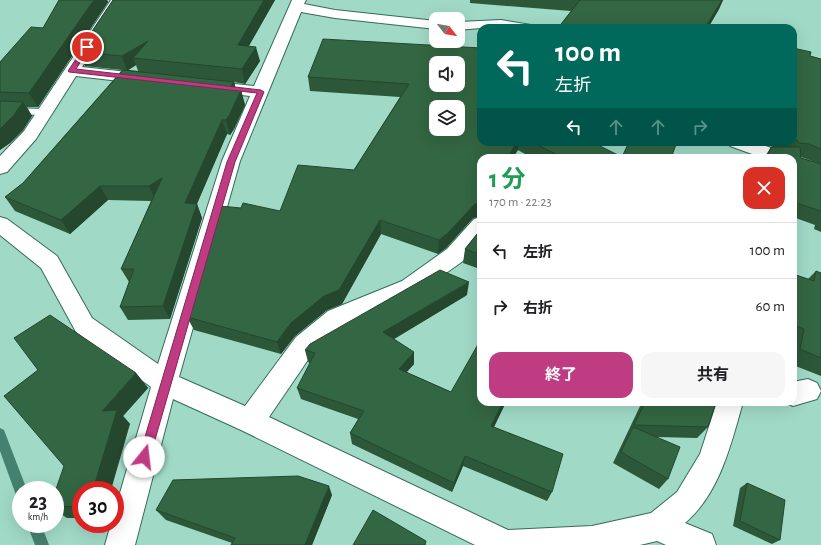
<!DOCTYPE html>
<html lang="ja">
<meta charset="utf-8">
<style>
body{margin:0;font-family:"Alegreya Sans","Noto Sans JP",sans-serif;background:#f6f6f6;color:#202124;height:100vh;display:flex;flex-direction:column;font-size:15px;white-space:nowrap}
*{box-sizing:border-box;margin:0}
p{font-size:13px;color:#757577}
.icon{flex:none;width:22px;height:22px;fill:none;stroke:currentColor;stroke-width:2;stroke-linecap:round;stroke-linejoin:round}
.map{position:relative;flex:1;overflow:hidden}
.drawer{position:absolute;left:477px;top:154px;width:320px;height:252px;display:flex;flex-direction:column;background:#fff;border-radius:12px;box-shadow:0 4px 16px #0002}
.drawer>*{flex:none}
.guide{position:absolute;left:477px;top:24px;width:320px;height:122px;border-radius:12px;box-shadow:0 4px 16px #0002;background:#00695c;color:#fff;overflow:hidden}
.needle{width:26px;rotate:121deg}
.tools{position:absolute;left:429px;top:12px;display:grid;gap:8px}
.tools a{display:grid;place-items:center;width:36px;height:36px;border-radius:8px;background:#fff;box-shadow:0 4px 16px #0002;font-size:20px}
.speed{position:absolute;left:12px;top:481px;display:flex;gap:8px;font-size:20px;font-weight:700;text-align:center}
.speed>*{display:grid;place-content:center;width:52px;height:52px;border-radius:50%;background:#fff;box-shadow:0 4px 16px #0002;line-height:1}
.speed small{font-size:10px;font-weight:400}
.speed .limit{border:6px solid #d22;background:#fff;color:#111}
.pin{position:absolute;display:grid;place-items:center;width:34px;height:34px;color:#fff;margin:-17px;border:2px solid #fff;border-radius:50%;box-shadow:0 1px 4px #0007}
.me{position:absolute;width:44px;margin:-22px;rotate:16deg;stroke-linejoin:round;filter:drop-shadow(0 0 3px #0008)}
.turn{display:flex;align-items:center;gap:14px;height:84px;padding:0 12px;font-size:18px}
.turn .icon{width:52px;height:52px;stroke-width:2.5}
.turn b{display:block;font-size:28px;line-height:34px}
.lanes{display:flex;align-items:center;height:38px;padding:0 12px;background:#0003;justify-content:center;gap:20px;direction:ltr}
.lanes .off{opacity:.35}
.round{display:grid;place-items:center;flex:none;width:42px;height:42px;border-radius:12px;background:#f6f6f6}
.summary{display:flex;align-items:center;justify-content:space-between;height:68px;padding:0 12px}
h1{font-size:24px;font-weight:700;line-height:30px;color:#1e9e55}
.button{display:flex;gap:8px;margin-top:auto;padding:8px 12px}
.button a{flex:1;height:46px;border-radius:12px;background:#c03c82;color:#fff;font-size:16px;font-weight:700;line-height:46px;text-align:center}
.button a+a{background:#f6f6f6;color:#202124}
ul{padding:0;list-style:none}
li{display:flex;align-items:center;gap:12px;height:56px;padding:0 12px;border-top:1px solid #e0e0e0}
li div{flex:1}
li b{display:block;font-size:15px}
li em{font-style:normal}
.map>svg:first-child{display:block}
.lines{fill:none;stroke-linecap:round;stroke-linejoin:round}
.stream{fill:#46806e;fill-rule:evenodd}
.lane-casing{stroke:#346b5b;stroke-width:2}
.street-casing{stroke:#346b5b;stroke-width:2}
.lane{fill:#fff;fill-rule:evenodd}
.street{fill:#fff;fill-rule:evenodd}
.wall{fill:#2c5839;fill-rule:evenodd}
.shaded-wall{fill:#24472e}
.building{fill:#336642;stroke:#24472e;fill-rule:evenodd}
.route{fill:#c03c82;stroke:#7d2754}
</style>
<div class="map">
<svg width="821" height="545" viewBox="0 0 821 545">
<rect width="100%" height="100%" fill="#a0d9c6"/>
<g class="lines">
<!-- stream -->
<path class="stream" d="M0,428L4,430L27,490H21V496L16,495L0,451Z
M27,524H41L49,545H35Z"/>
<defs>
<path id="lane" d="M9,108L45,109L50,112L45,115L11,114L0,119V112Z"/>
<path id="street" d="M111,0H125L82,67L146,74L152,76L154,79L152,82L146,84L76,76L36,139L7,172L0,174V156L24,131Z
M292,0H306L304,4L335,10L436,21V29L335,18L301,12L240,161L179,377L245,406L296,337L328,311L402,281L447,249L474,219L481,217V238L463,261L418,293L344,325L314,351L269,417L508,530L592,526L651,513L677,492L700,454L717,402H743C731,444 720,493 685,523L712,534L716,545H666L657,541L640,545H475L241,430L173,399L135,545H105L111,524H115V510L151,387L76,332L41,268L0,235V217L7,219L57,256L92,318L158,364L222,161L250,96L206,91L200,89L198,86L200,83L206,81L254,86Z
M501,20L531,25L533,28H481L458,30V22Z
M582,142H603L587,158H569L577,146Z
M727,142H754L789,154L791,158H763L730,146Z
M808,379L817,383L821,391L817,399L793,406L784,402H793V382Z"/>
</defs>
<!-- lane casing -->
<use href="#lane" class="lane-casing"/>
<!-- street casing -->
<use href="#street" class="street-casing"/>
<!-- lane -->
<use href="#lane" class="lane"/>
<!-- street -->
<use href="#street" class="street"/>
</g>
<!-- wall -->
<path class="wall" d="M59,0H107L108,2L38,107H27L32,116L23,130L10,143L0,150V62L43,28Z
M113,0H275L249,46L260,61L245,84L234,82L236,90H241L245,105L234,129L230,135L227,134L197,204L202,218L170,319L128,320L120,307L129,282L121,269L151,201L108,200L70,234L15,211L5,197L23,183L122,70L85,66L78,52ZM136,65L138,71L128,70Z
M470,0H723L719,9L708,28H558L571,11L470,3Z
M481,48V142H575L574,145L622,157L671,158H532L518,150L481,158V216L473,218L446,248L438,254L381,234L342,304L327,310L295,336L281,354L194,330L187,317L192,309L190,306L280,211L354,170L400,97L310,91L308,77Z
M793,48L810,56L821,59V232L814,229L815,225L793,217V158H764L771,147H773L768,145L769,142H793ZM801,157L818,163L801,158Z
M481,229V263L477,268L463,263L465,249Z
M816,271L821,273V376L793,365V274L808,279Z
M467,295L394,339L414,364L406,372L451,392L506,402L494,427L552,492L547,501L463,466L452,492L352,444L350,433L358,419L301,399L297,388L310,363L308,362L305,350Z
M136,373L148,388L123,416L130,424L81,490V518H67L55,510V492Z
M642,402H716L708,427L697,438L657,437L668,479L659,489L613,463Z
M747,483L780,540L772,544L733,526L740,488Z
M332,495L312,545H231L232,543L166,520L156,510Z"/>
<!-- shaded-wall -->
<path class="shaded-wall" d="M94,0H107L108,2L38,107L29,93Z
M264,0H275L241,59L238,45Z
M722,0H723L719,9L708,28H705Z
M148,41L133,58L136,65L127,71L122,56Z
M256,47L260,61L245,84L242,69Z
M234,82L238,96L229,89Z
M241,90L245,105L234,129L230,135L226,120Z
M23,102L32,116L23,130L10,143L0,150V129Z
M222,120L227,134L191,217L185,203Z
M517,142H519L518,150L513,158H507Z
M162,178L156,201L149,186Z
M100,186L108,200L70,234L61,220Z
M481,200V216L473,218L446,248L438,254L439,240L475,204Z
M197,204L202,218L170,319L163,306Z
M380,220L381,234L342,304L327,310L295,336L281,354L277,342L291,323Z
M481,252V263L477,268L479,254Z
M469,282L467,295L384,345L383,332Z
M414,352V364L399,381V369Z
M136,373L148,388L123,416L130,424L111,490H93L102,411Z
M503,402H506L489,437L491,426Z
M465,456L463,466L452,492L454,483Z
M329,486L332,495L312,545H305Z"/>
<!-- building -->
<path class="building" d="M59,0H94L29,93L0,92V62L31,27L43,28Z
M113,0H264L238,45L256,47L242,69L133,58L148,41L122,56L78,52Z
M580,0H722L705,28H641L633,26L631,28H558Z
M323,39L481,48V142H517L507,158H481V202L475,204L447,234L439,240L380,220L339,290L324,296L291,323L277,342L187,317L194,306H190L220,206L241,208L243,203L280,211L298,165L354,170L409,84L308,77ZM436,63H458V85H436ZM436,107H458V129H436Z
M793,48L811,52L810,56L821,59V149L809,144L799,143L797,140L793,139Z
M123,70L234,82L229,89L241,90L230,114L226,120H222L185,203L197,204L163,306L120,307L134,269H121L162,178L149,186H100L61,220L5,197L23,183Z
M2,101L23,102L14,115L0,129V102Z
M532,142H573L572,145H591L594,143L622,157L629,142H677L671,158H563Z
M771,147H800L801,158L821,164V211L793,202V158H767Z
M481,229V252L479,254L465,249Z
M440,270L469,282L383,332L414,352L399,369L451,392L481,339V402H503L491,426L563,454L552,492L465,456L454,483L350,433L364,411L297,388L315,353L305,350L310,344Z
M816,271L821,273V358L800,349L804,329L793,325V274L814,281Z
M50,315L136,373L102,411L117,410L93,490H81V506L55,507V492L64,466L4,396L38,370L14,338Z
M645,402H716L708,427L634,425Z
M633,427L680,447L668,479L621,452Z
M298,476L329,486L305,545H231L235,538L156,510L173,480Z
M747,483L785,500L780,540L740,521Z
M373,510L426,541L425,545H353Z"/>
<!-- route -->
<path class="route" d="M87,46L90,47L76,69L261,90L264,92L235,162L150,457L148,461L144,462L140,461L139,457L227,162L257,93L69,72L68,71L84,47Z"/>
</svg>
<div class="tools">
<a><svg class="needle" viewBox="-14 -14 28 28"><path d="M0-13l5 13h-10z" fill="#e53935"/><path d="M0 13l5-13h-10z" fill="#757577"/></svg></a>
<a><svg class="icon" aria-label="sound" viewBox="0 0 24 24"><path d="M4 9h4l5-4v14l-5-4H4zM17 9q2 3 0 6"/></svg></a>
<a><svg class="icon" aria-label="layers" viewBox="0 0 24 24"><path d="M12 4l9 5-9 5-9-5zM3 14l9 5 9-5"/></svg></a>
</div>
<div class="speed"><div>23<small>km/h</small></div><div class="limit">30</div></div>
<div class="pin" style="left:87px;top:47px;background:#d93025"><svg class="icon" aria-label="arrive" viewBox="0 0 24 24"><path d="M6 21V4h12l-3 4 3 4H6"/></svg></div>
<svg class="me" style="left:144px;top:457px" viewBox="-20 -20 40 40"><circle r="19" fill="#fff"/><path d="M0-13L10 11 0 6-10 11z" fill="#c03c82"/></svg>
<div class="guide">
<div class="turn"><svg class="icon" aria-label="left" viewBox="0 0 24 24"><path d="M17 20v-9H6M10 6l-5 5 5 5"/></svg><div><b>100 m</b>左折</div></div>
<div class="lanes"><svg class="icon" aria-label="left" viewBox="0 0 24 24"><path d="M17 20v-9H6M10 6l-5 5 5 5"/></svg><svg class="icon off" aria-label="ahead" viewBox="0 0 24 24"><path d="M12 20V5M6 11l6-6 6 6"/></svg><svg class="icon off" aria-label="ahead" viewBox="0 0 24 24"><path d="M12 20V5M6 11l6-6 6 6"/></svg><svg class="icon off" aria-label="right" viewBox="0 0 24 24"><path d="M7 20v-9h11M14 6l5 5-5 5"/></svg></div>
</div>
<section class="drawer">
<div class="summary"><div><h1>1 分</h1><p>170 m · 22:23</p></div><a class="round" style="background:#d93025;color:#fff"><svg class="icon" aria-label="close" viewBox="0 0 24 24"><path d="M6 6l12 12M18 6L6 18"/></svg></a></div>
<ul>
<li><svg class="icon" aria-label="left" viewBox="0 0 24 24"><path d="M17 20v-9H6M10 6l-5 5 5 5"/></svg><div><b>左折</b></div><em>100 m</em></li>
<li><svg class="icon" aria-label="right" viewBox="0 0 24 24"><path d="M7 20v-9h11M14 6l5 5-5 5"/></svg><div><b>右折</b></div><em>60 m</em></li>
</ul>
<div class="button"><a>終了</a><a>共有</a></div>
</section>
</div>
